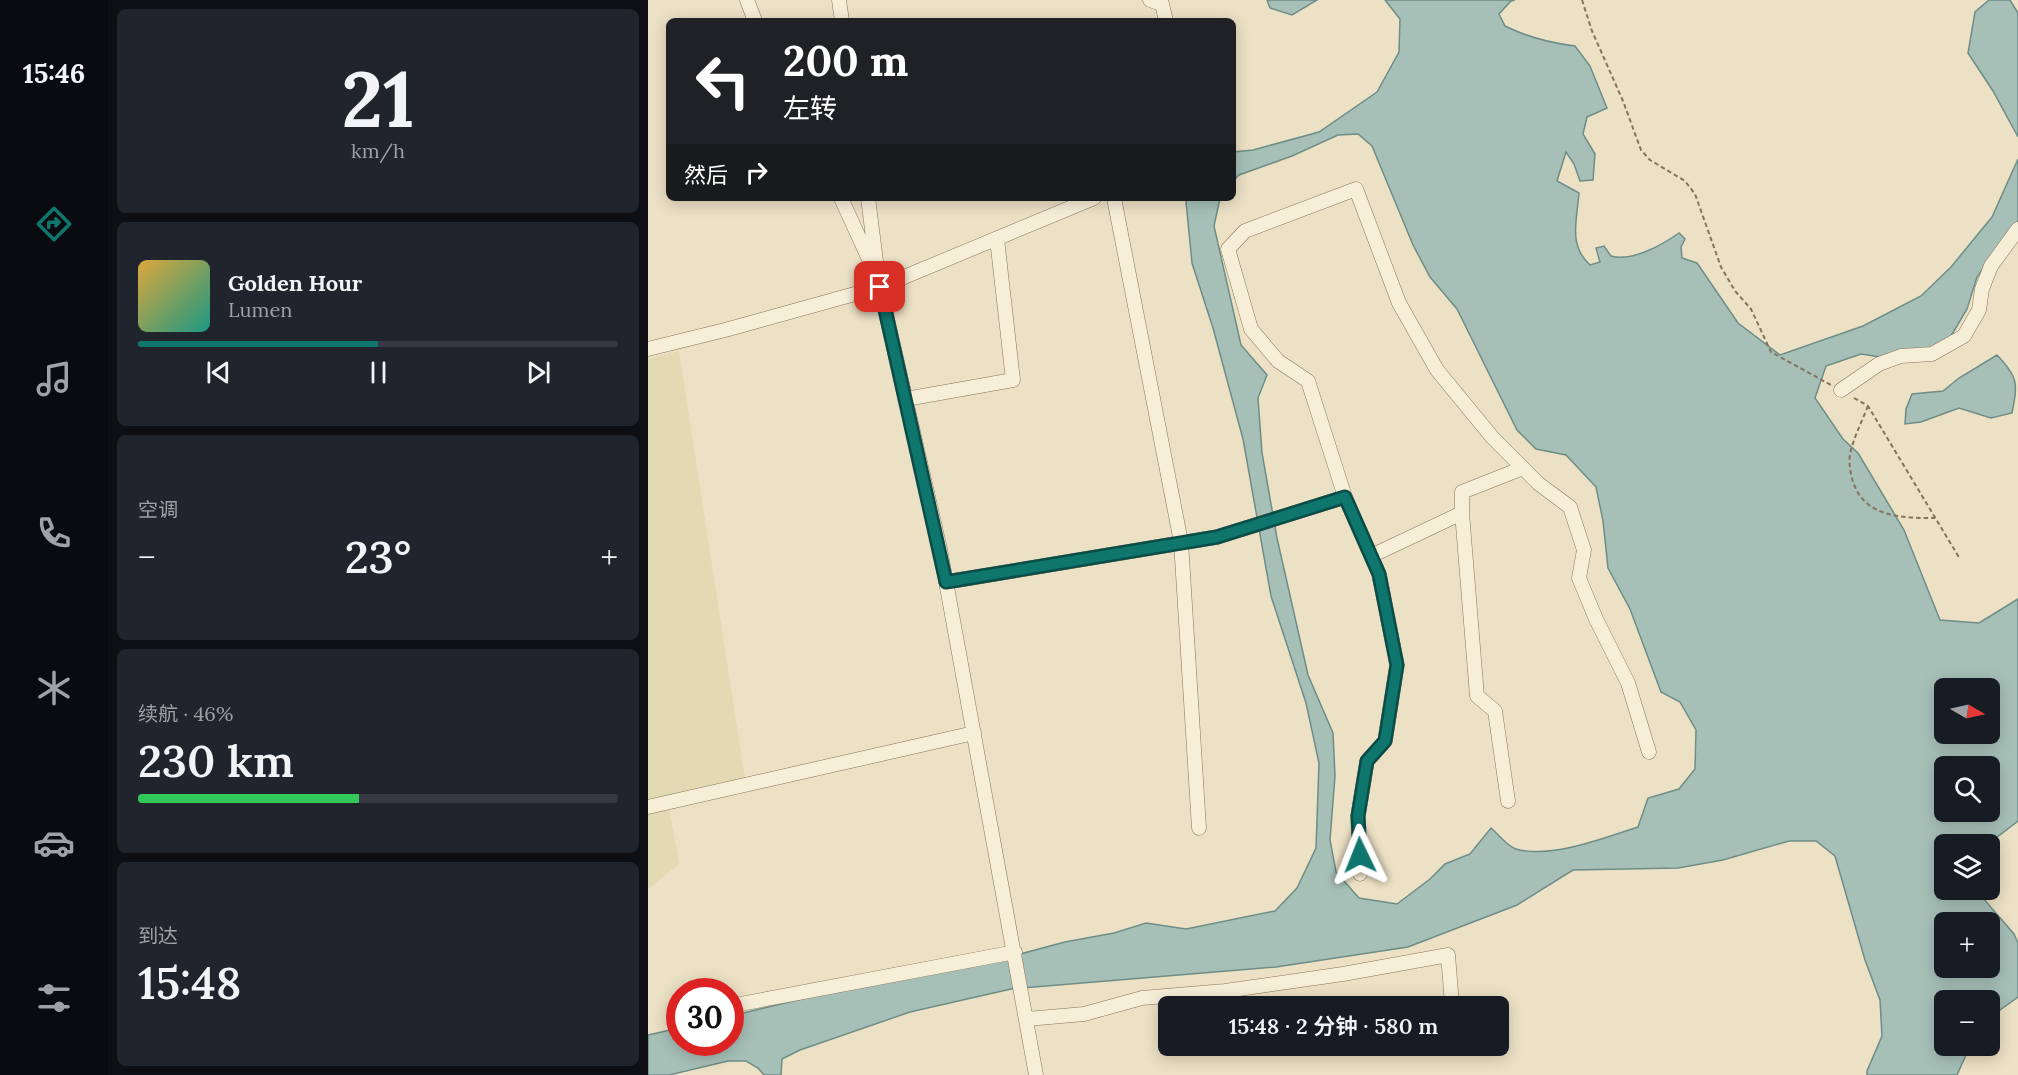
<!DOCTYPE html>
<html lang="zh">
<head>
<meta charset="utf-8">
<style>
	:root { --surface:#171b24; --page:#20242c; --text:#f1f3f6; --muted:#9ea1a6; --line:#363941; --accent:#0f766e }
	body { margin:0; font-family:Lora,"Noto Sans SC",serif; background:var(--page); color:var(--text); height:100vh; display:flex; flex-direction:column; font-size:22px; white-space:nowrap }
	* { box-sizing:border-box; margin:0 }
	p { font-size:20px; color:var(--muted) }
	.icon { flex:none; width:33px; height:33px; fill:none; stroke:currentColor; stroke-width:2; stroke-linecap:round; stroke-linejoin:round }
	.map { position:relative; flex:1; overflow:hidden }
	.details { display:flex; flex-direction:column; gap:9px; padding:9px; background:#0d0f14; width:540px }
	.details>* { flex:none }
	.guide { position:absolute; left:18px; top:18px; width:570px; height:183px; border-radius:9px; box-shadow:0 3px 15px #0003; background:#202124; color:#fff; overflow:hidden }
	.needle { width:39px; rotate:99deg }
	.buttons { position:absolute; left:1286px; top:678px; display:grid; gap:12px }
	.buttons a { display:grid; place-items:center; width:66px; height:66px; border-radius:9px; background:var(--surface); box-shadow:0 3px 15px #0003; font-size:30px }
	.speed { position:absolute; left:18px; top:978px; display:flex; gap:12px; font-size:30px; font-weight:700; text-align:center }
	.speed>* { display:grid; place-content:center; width:78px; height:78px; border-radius:50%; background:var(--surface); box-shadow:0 3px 15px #0003; line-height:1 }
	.speed .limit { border:9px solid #d22; background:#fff; color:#111 }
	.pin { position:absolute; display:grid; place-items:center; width:51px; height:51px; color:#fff; margin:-26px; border-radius:12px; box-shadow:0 3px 9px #0006 }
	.me { position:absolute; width:66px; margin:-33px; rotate:358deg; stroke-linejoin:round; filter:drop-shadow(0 0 4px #0008) }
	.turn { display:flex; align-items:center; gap:21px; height:126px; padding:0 18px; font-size:27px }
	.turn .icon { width:78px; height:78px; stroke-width:2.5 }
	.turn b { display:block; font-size:42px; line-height:51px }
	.then { display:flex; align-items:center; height:57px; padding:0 18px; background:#0003; gap:12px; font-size:22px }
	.big { font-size:45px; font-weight:600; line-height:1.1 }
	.details .card { flex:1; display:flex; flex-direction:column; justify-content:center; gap:9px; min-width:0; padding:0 21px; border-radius:9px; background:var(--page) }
	.details .dial { align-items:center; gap:0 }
	.dial b { font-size:78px; line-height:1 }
	.song { display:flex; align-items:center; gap:18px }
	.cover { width:72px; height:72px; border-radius:9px; background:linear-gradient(135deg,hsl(40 70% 55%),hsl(170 70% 35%)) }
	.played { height:6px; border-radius:3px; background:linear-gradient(90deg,var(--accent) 50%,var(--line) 50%) }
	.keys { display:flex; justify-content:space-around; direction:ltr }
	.heat { display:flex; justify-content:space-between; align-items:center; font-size:33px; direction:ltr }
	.charge { height:9px; border-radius:4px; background:linear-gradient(90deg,#34c759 46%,var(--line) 0) }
	.trip { position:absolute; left:510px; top:996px; width:351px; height:60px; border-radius:9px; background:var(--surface); box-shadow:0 3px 15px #0003; font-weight:600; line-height:60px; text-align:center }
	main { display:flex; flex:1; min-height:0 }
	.dock { display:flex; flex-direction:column; width:108px; justify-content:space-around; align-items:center; background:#090b0e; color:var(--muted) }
	.dock .icon { width:42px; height:42px }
	.dock .on { color:var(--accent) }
	.dock b { font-size:27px; color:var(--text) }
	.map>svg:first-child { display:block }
	.farmland { fill:#e1dab3 }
	.water { fill:#a6c0b8; stroke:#6e8d86; stroke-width:1.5; fill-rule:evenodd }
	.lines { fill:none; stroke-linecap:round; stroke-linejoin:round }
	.minor-casing { stroke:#86735c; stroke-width:15 }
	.path { stroke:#86735c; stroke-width:2; stroke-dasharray:4.5 3; stroke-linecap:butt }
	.minor { stroke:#f7eed8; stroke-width:14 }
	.route-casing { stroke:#0a4d48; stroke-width:15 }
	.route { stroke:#0f766e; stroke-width:10 }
</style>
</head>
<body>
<main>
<nav class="dock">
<b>15:46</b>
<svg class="icon on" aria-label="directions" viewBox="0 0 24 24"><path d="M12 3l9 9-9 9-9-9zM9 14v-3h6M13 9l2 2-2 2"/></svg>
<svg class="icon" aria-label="music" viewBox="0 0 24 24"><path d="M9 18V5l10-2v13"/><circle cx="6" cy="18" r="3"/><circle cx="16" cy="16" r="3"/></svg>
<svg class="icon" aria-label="phone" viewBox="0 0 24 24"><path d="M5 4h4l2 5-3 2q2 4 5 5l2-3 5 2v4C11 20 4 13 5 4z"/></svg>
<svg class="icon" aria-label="climate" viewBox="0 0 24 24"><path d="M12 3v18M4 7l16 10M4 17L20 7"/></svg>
<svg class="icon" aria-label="car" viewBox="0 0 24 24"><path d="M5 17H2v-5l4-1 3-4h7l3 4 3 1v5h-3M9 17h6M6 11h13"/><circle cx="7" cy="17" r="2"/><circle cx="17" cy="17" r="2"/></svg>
<svg class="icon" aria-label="filters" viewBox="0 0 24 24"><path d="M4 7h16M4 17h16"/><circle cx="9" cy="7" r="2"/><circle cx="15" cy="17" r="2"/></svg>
</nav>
<section class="details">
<div class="card dial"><b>21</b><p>km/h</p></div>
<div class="card">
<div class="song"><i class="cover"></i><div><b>Golden Hour</b><p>Lumen</p></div></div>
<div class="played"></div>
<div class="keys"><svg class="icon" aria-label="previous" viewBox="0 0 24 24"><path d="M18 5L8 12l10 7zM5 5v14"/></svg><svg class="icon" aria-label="pause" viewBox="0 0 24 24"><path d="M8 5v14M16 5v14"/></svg><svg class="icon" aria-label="next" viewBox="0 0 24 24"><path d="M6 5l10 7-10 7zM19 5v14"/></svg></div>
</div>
<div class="card"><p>空调</p>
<div class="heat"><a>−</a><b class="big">23°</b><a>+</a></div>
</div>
<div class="card"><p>续航 · 46%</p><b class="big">230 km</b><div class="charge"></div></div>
<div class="card"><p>到达</p><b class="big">15:48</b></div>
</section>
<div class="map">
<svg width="1370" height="1075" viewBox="0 0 1370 1075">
	<rect width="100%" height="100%" fill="#ece1c5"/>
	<path class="farmland" d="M 31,351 L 97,779 L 19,796 L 31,864 L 0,889 L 0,359 Z"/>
	<path class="water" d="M 619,0 L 669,0 L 644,15 L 622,8 Z
		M 737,0 L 867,0 L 863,1 L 851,14 L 857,26 C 879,37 902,43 927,46 L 942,66 L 959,108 L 939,117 L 935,134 L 947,154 L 945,180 L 932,181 L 926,164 L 918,152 L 909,181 L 931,193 C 929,220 920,245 942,265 L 952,262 L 948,248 L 956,246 L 963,256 C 984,262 1014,245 1031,233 L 1037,239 L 1033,247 L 1034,258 L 1049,263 L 1090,323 L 1132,355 L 1215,326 L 1273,296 L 1303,267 L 1344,217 L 1370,159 L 1370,222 L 1352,244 L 1329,277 L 1319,309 L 1296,348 L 1252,360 L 1213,354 L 1178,366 L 1167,398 L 1195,439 L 1210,453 L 1256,530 L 1292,620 L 1331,623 L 1370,599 L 1370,821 L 1340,844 L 1296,844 L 1296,890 L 1332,890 L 1334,897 L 1366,934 L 1370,943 L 1370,997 L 1352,1010 L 1341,1022 L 1341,1000 L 1296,1000 L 1296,1046 L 1322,1046 L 1309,1075 L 1219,1075 L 1219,1071 L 1234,1036 L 1232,1000 L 1217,960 L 1187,856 L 1168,841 L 1141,841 L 1075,860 L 1030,868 L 925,870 L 869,905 L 760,947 L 628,967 L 363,989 L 262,1012 L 152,1050 L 134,1059 L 133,1075 L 116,1075 L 110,1068 L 98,1061 L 80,1061 L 21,1075 L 0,1075 L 0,1035 L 31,1028 L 32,1042 L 82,1042 L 83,1016 L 195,989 L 346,961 L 417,942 L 466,933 L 498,923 L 538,929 L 627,911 L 649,888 L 668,848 L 671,763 L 658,703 L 623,596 L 595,439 L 565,328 L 544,263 L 538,202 L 540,198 L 572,198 L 566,226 L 593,345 L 619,375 L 610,398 L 614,453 L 629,538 L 660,675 L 685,733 L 687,776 L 682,840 L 688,872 L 711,898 L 749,904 L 782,879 L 797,864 L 822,854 L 843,828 C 850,834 859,846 868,849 C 901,859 957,838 990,827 L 1000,798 L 1031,789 L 1047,769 L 1048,730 L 1032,702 L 1013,692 L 982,609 L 960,568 L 955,521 L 948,487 L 918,455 L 888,449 L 869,430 L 809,309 L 782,277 L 765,245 L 724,146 L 710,134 L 690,135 L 644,156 L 591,175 L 585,181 L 585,152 L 605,150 L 671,132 L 729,92 L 751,52 L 752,19 ZM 1296,688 L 1341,688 L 1341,734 L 1296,734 ZM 1296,766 L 1341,766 L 1341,812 L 1296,812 ZM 1296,922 L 1341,922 L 1341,968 L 1296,968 Z
		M 1341,0 L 1362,0 L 1370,13 L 1370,137 L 1345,91 L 1320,53 L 1327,12 Z
		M 1349,355 C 1370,377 1370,383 1364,413 L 1343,418 L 1311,408 L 1273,422 L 1257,424 L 1258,409 L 1264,394 L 1295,391 L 1311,378 Z"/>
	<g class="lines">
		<g class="minor-casing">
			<path id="minor" d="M 99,0 L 107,21
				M 191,0 L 194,21
				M 502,0 L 514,4 L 518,21
				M 193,198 L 230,279 L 292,549 L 388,1075
				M 220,198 L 228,261
				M 466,198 L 533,542 L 551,828
				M 0,349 L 77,330 L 232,287 L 446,198
				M 1193,390 L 1231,364 L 1253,356 L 1284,354 L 1316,336 L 1331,310 L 1334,289 L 1343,266 L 1370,229
				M 258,399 L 365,380 L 349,239
				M 814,513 L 829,696 L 847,711 L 860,801
				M 723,556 L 814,513 L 814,492 L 875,468
				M 298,582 L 569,537 L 697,497
				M 0,807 L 326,733
				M 712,874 L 710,816 L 719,761 L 737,741 L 749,665 L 731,574 L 697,497 L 660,381 L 630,361 L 603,329 L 580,249 L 597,231 L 708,189 L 751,303 L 789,370 L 844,437 L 891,484 L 922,507 L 936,550 L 931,578 L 948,619 L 980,683 L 1001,752
				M 82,1006 L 367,952
				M 28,1017 L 32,1016
				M 379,1019 L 436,1014 L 494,998 L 577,991 L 695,974 L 800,955 L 804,1004"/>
		</g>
		<path class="path" d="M 934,0 L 944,31 L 975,101 L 993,150 L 1002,160 L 1037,181 L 1047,194 L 1073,267 L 1087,291 L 1103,309 L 1123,352 L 1183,385
			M 1206,398 L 1220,406 L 1312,559
			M 1220,406 C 1214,421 1207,435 1203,450 C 1200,461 1202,471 1205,482 C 1217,518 1255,518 1287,518"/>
		<use href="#minor" class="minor"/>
	</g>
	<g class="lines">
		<g class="route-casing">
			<path id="route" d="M 232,287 L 298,582 L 569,537 L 697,497 L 731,574 L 749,665 L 737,741 L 719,761 L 710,816 L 712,855"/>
		</g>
		<use href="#route" class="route"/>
	</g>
</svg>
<div class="buttons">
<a><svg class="needle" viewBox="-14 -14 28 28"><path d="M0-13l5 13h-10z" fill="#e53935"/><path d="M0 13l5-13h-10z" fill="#9ea1a6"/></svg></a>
<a><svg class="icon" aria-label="search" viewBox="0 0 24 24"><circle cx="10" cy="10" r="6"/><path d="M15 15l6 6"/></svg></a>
<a><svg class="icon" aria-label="layers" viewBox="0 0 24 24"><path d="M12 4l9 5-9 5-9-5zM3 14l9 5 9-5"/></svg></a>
<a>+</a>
<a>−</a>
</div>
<div class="speed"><div class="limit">30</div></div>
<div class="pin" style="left:232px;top:287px;background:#d93025"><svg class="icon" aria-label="arrive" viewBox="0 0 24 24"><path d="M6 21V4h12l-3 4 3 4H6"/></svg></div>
<svg class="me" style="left:712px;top:855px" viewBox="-20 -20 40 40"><path d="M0-17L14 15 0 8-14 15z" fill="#0f766e" stroke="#fff" stroke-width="4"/></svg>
<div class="trip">15:48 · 2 分钟 · 580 m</div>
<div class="guide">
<div class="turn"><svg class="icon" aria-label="left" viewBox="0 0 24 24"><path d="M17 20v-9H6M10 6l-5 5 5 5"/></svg><div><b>200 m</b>左转</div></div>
<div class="then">然后<svg class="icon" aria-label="right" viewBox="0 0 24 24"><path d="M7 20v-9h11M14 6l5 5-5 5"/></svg></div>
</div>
</div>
</main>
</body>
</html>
